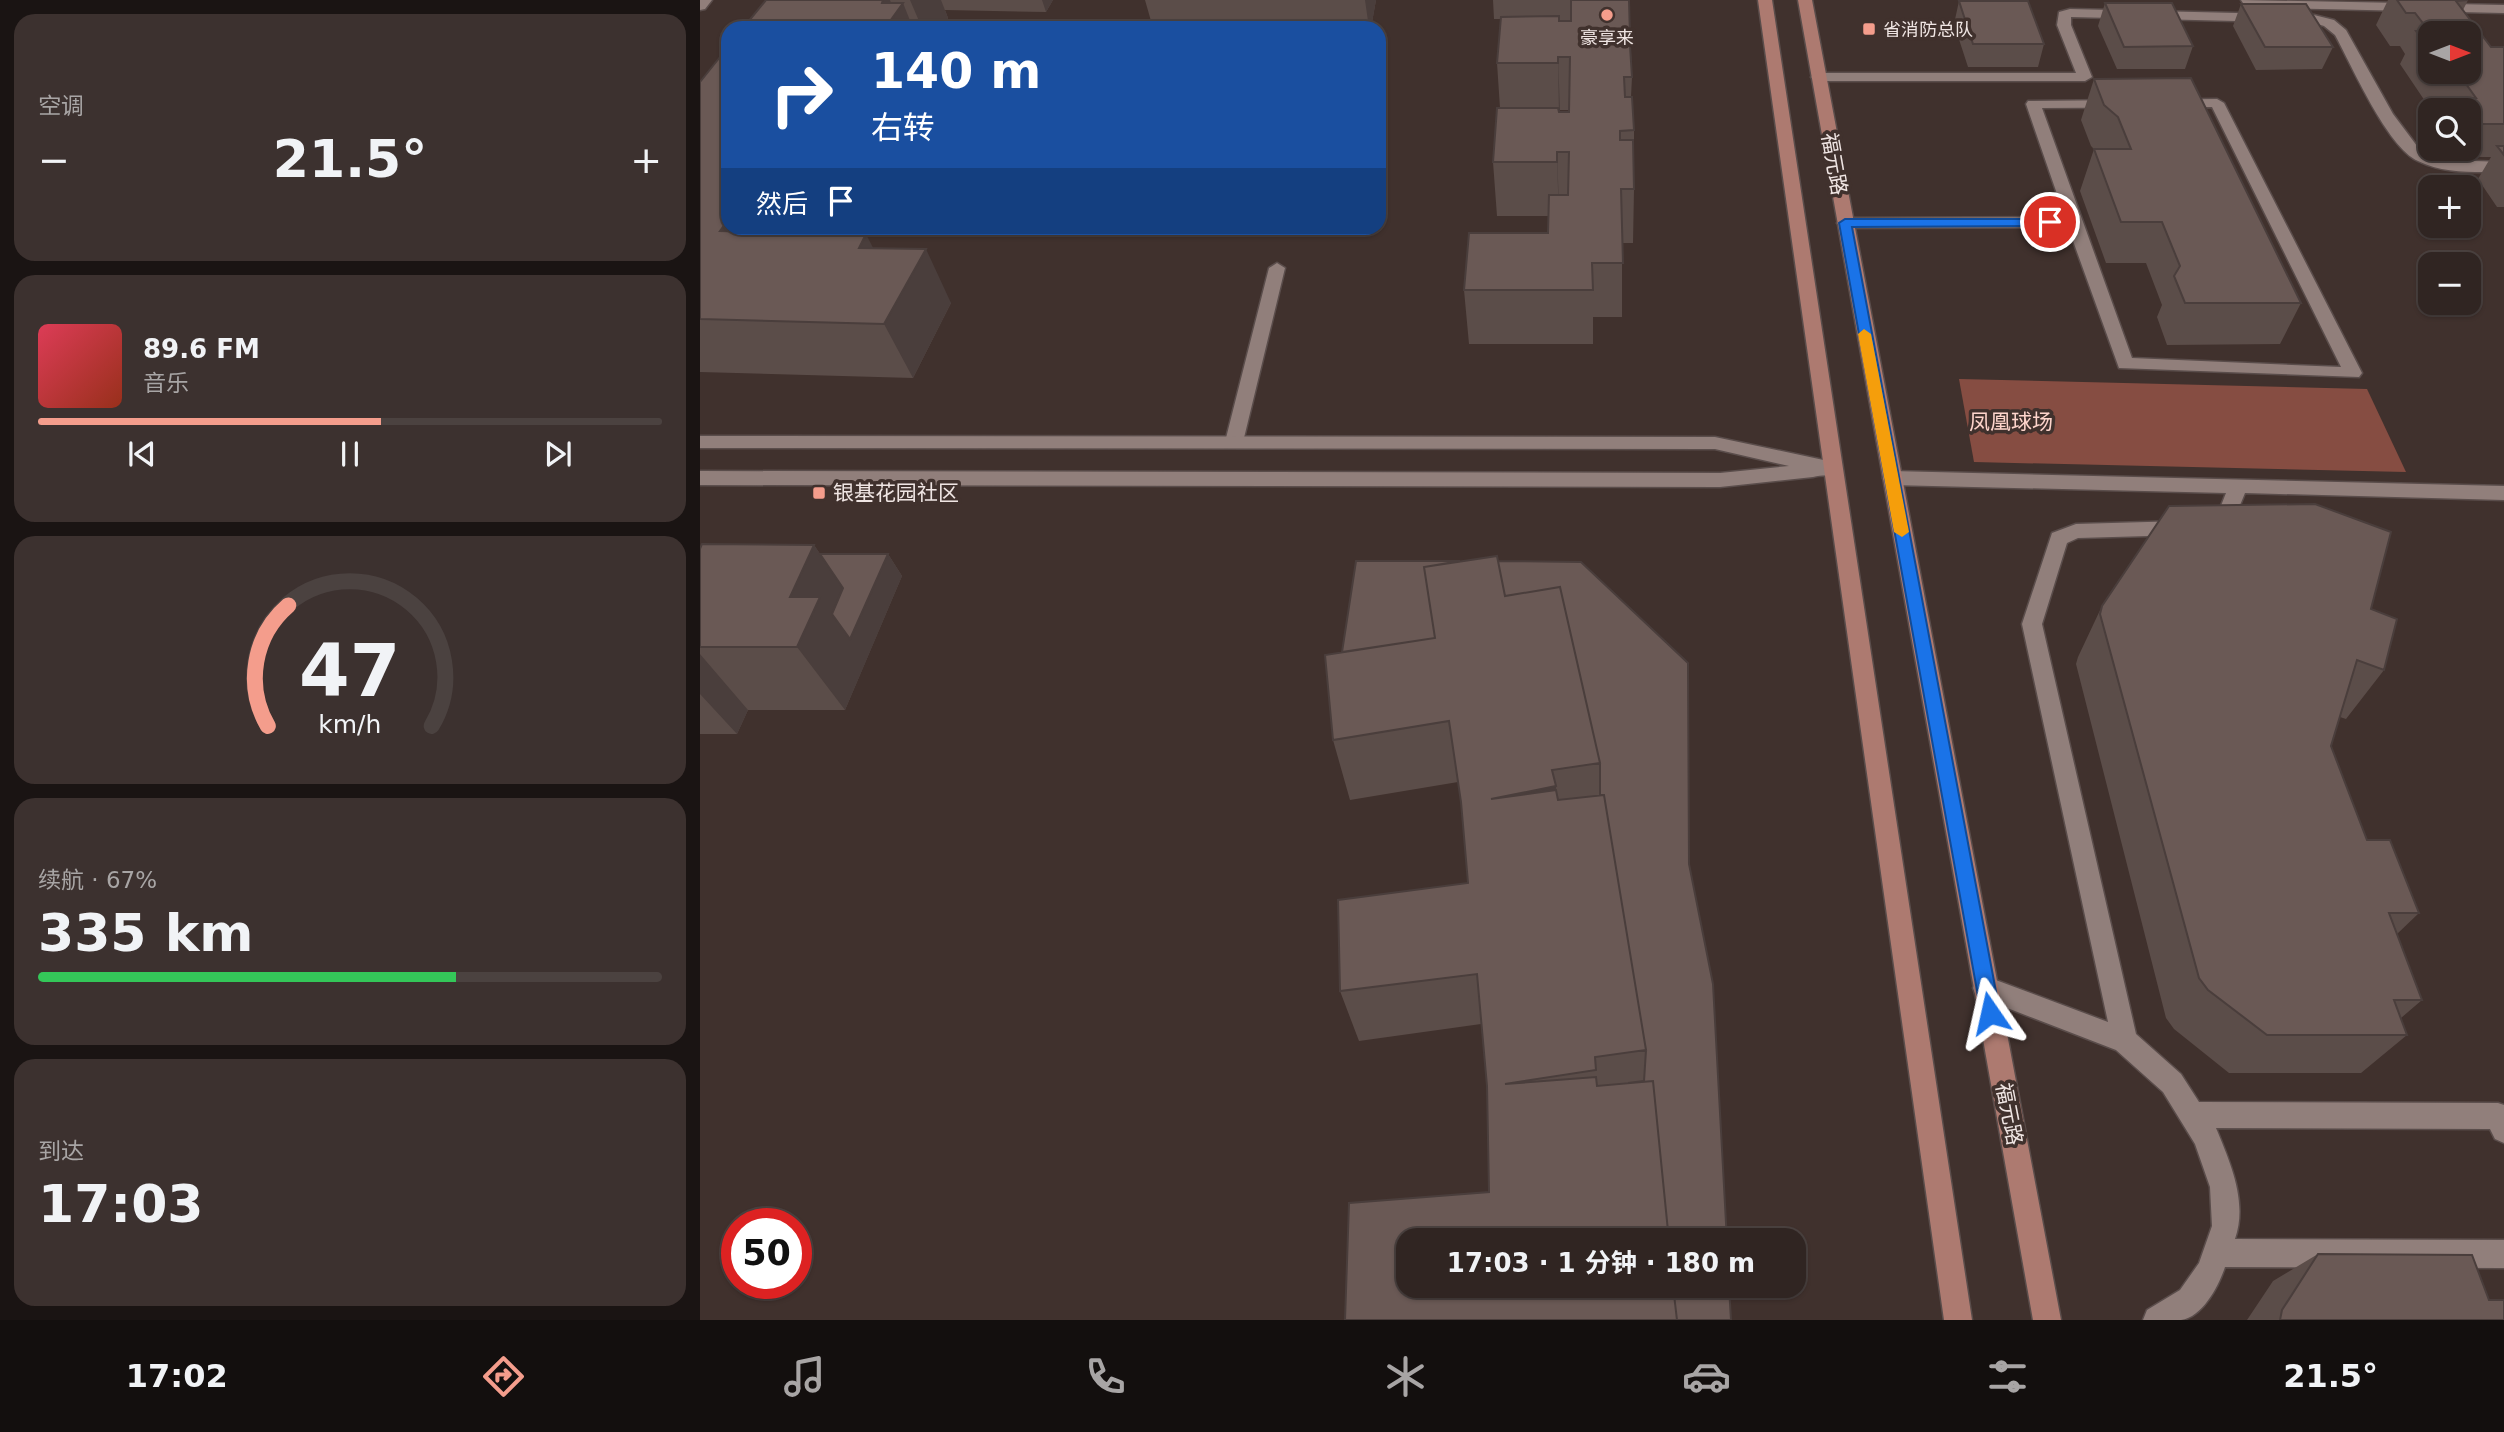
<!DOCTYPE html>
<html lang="zh">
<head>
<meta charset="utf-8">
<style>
	:root { --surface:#302522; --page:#3c312f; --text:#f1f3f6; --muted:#a8a5a5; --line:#4b4240; --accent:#f49d8c }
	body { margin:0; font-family:"DejaVu Sans","Noto Sans SC",sans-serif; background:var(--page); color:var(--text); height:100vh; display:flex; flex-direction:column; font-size:26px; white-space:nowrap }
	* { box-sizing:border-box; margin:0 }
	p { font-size:23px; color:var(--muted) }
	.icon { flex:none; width:38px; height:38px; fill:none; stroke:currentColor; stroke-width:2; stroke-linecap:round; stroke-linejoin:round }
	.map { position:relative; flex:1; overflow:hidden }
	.details { display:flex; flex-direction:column; gap:14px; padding:14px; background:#1a1413; width:700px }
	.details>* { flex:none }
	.banner { position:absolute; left:21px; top:21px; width:665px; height:214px; border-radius:21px; box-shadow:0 2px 5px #0004,0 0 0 2px var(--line); background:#1a4fa0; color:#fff; overflow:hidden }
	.needle { width:46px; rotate:90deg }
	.controls { position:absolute; left:1718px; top:21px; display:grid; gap:14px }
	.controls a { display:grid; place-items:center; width:63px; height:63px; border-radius:14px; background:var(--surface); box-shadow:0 2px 5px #0004,0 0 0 2px var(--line); font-size:35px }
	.speed { position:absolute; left:21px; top:1208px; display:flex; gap:14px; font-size:35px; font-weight:700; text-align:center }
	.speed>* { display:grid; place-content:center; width:91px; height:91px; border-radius:50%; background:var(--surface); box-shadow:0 2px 5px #0004,0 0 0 2px var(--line); line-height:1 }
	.speed .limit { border:10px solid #d22; background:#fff; color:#111 }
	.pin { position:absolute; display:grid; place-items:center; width:60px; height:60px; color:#fff; margin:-30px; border:4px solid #fff; border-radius:50%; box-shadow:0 2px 7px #0007 }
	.me { position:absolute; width:77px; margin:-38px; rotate:349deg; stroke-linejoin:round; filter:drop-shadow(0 0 5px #0008) }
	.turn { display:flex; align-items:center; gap:24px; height:147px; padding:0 35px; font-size:32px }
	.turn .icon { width:91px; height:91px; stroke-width:2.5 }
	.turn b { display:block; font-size:49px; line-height:60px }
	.then { display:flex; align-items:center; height:66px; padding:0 35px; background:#0003; gap:14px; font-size:26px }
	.big { font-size:52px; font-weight:700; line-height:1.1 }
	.details .card { flex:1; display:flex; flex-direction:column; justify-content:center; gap:10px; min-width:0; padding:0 24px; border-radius:21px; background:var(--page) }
	.details .dial { align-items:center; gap:0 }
	.dial svg { height:182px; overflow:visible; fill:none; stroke:var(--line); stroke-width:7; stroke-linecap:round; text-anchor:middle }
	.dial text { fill:var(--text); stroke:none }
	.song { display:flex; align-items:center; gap:21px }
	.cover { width:84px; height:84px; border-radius:10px; background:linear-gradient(135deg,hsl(350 70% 55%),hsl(10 70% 35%)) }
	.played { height:7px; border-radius:4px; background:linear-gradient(90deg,var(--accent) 55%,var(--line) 55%) }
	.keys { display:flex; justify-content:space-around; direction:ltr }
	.heat { display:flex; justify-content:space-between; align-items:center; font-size:38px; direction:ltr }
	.charge { height:10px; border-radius:5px; background:linear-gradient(90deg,#34c759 67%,var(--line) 0) }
	.trip { position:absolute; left:696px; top:1228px; width:410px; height:70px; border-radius:21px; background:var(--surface); box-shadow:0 2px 5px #0004,0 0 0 2px var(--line); font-weight:700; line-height:70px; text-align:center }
	.menu { display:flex; height:112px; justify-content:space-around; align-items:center; background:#130f0e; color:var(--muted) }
	.menu .icon { width:49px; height:49px }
	.menu .selected { color:var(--accent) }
	.menu b { font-size:32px; color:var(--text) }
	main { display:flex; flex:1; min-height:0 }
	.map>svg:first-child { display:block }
	.green { fill:#864d42 }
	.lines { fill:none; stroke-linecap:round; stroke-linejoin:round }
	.lane-casing { stroke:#5a4d4b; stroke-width:3 }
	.street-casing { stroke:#5a4d4b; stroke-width:3 }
	.secondary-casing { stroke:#5a4d4b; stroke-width:3 }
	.lane { fill:#917f7b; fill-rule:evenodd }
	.street { fill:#917f7b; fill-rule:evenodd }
	.secondary { fill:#ad7a70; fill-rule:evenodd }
	.wall { fill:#5b4d49; fill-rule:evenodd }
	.shaded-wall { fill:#4a3e3c }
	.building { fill:#6a5955; stroke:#4a3e3c; stroke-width:2 }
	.route { fill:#1a73e8; stroke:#114b97; stroke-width:2 }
	.slow { fill:#f59e0b }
	.poi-dot { fill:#f49d8c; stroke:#40312d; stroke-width:2.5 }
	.labels { text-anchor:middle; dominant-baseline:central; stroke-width:7; stroke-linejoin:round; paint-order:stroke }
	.far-poi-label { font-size:18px; fill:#efe5e3; stroke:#40312d; text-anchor:start }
	.street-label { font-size:21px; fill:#efe5e3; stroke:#40312d }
	.park-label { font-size:21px; fill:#fed5cc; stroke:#40312d }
	.poi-label { font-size:21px; fill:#efe5e3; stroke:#40312d; text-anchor:start }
</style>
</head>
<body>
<main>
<section class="details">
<div class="card"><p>空调</p>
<div class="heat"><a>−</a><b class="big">21.5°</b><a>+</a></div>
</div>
<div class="card">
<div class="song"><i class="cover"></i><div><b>89.6 FM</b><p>音乐</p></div></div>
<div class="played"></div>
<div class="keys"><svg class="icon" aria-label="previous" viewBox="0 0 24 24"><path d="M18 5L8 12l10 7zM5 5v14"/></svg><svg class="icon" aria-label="pause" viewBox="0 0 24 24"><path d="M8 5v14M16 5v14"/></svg><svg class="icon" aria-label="next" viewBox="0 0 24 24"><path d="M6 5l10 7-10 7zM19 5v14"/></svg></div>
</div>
<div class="card dial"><svg viewBox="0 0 100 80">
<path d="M14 69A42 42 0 1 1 86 69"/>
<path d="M14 69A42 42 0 0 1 23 16" stroke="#f49d8c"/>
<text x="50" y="56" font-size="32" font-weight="700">47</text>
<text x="50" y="72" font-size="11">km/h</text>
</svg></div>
<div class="card"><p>续航 · 67%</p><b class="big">335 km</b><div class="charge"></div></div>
<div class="card"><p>到达</p><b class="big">17:03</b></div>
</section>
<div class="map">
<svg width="1804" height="1320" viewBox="0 0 1804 1320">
	<rect width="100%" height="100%" fill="#40312d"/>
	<path class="green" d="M 1259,379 L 1667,389 L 1706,472 L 1274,462 Z"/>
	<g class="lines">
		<g class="lane-casing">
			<path id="lane" d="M 1541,0 L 1804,5 L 1804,13 L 1572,8 L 1543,3 Z
				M 1370,9 L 1614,15 L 1634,20 L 1646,30 L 1693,114 L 1720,150 L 1745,160 L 1804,162 L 1804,172 C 1776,172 1744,174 1718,161 C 1687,147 1652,66 1635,35 L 1624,26 L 1614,23 L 1371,17 L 1371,25 L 1392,77 L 1385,81 L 1118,81 L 1111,77 L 1118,73 L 1376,73 L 1357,25 L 1359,12 Z
				M 1517,99 L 1524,103 L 1662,373 L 1659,377 L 1419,368 L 1368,227 L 1145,228 L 1137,223 L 1145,218 L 1365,217 L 1326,104 L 1328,101 ZM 1512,107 L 1641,367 L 1432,358 L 1342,108 Z
				M 577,263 L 585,268 L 543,442 L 541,447 L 527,447 L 525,442 L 569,268 Z
				M 1192,471 L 1804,486 L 1804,500 L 1545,493 L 1529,532 L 1522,534 L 1512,532 L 1509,527 L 1515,521 L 1526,493 L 1192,485 L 1185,483 L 1183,478 L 1185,473 Z
				M 1483,521 L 1490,523 L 1493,528 L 1490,533 L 1483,535 L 1378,538 L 1367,543 L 1342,624 L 1436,1034 L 1481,1074 L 1499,1102 L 1798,1103 L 1804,1105 L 1804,1143 L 1795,1139 L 1790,1129 L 1516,1128 C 1530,1162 1548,1202 1535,1239 L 1804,1240 L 1804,1268 L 1525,1267 C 1519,1285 1503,1317 1481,1320 C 1469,1320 1455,1320 1443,1320 L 1447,1310 L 1480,1290 L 1499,1263 L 1512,1226 L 1510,1187 L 1495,1144 L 1463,1092 L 1416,1050 L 1276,996 L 1273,988 L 1276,980 L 1285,976 L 1408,1022 L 1322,624 L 1352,533 L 1376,524 Z"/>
		</g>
		<g class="street-casing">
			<path id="street" d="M 0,0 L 12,0 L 5,9 L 0,10 Z
				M 0,436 L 1015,437 L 1133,462 L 1140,464 L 1142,469 L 1140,474 C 1130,477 1122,474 1113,477 L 1020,487 L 0,485 L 0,471 L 1020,473 L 1089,466 L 1015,449 L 0,448 Z"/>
		</g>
		<g class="secondary-casing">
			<path id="secondary" d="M 1058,0 L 1072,0 L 1272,1320 L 1244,1320 Z
				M 1098,0 L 1112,0 L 1361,1320 L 1333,1320 Z"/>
		</g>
		<use href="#lane" class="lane"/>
		<use href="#street" class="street"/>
		<use href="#secondary" class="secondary"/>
	</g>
	<path class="wall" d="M 66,0 L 353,0 L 346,12 L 245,10 L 248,18 L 242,28 L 43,28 Z
		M 445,0 L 676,0 L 671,28 L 453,28 Z
		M 793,0 L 929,0 L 932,77 L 931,97 L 934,130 L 934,189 L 933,243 L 922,243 L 922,317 L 893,317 L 893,344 L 769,344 L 764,290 L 848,233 L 849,216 L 797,216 L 793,162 L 800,108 L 797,63 L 801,19 L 794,19 ZM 860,110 L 869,110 L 869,112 L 860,112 Z
		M 1688,0 L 1768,0 L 1763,10 L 1791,47 L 1804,47 L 1804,207 L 1797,207 L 1778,179 L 1791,157 L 1762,157 L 1756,149 L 1769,149 L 1769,110 L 1731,110 L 1700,64 L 1705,54 L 1700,46 L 1690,46 L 1676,25 ZM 1731,33 L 1769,72 L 1731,72 Z
		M 1259,1 L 1344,44 L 1338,67 L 1268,67 L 1254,24 Z
		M 1405,3 L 1493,46 L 1485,69 L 1417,69 L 1398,26 Z
		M 1541,4 L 1633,47 L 1622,69 L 1556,70 L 1533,26 Z
		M 1394,79 L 1601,303 L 1580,344 L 1467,345 L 1457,317 L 1462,305 L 1446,263 L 1406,263 L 1380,191 L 1394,149 L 1391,146 L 1381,120 Z
		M 0,82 L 28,228 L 106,228 L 109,233 L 173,248 L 251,303 L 213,378 L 0,372 Z
		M 114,545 L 120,554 L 188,554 L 202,576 L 145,710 L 48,710 L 37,734 L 0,734 L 0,549 Z
		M 798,561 L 989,864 L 1027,1241 L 789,1192 L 787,1086 L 781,1024 L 659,1041 L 640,991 L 768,883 L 761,802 L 758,782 L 650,800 L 633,740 L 642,652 Z
		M 1402,606 L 1671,609 L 1684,670 L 1646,719 L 1640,717 L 1631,746 L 1667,840 L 1719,913 L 1697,934 L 1722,1000 L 1701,1018 L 1707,1035 L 1661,1073 L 1529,1073 L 1474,1029 L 1466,1018 L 1376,664 L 1378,657 Z
		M 1618,1254 L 1789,1300 L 1804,1320 L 1547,1320 L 1573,1281 Z"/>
	<path class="shaded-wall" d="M 183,0 L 190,0 L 195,14 L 203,3 L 213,28 L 185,28 L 182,3 Z
		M 210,0 L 241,0 L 248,18 L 242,28 L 222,28 Z
		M 342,0 L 353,0 L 346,12 Z
		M 665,0 L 676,0 L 671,28 L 669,28 Z
		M 858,57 L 860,110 L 859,116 L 858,63 Z
		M 857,152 L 859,206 L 859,216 L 857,162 Z
		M 28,220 L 28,228 L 34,228 L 61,273 L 20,231 Z
		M 59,228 L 106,228 L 110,234 L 85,273 Z
		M 166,234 L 194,289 L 159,248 Z
		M 226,249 L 251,303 L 213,378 L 184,324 Z
		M 114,545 L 159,610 L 148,636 L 166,661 L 145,710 L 97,647 L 90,597 Z
		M 188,554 L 202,576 L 166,661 L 150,639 Z
		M 0,654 L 48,710 L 37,734 L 0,694 Z
		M 856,786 L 858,831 L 791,799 Z"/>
	<path class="building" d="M 66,0 L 183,0 L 182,3 L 203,3 L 185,28 L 43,28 Z
		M 871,0 L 929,0 L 930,37 L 917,37 L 917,46 L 930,46 L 932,77 L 924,77 L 925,97 L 932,97 L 934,130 L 920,131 L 920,140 L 933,140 L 934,189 L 921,189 L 923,263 L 892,263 L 893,290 L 764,290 L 769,233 L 848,233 L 849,195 L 868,195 L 869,152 L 857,152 L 857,162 L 793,162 L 797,108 L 858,108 L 859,112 L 869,112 L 870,57 L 858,57 L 858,63 L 797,63 L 801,17 L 859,16 L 859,21 L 871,21 Z
		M 1697,0 L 1768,0 L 1756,1 L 1791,47 L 1804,47 L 1804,124 L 1781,124 L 1763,98 L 1776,98 L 1761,77 L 1748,77 L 1745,72 L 1769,72 L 1769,33 L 1731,33 L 1731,52 L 1716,31 L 1729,31 L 1715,13 L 1706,13 Z
		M 1259,1 L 1328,1 L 1344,44 L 1273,44 Z
		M 1405,3 L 1472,3 L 1493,46 L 1424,47 Z
		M 1541,4 L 1606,4 L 1633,47 L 1565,47 Z
		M 28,47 L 28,220 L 20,231 L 166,234 L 159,248 L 226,249 L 184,324 L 0,319 L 0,82 Z
		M 1491,78 L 1601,303 L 1485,303 L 1474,276 L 1480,266 L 1462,222 L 1421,222 L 1394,149 L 1431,149 L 1418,117 L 1404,105 L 1394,79 Z
		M 1797,146 L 1804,146 L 1804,155 Z
		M 1615,504 L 1691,532 L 1671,609 L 1697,619 L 1684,670 L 1657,660 L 1631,746 L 1667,840 L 1690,840 L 1719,913 L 1689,913 L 1722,1000 L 1694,1000 L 1707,1035 L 1567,1035 L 1508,990 L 1499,978 L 1400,614 L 1402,606 L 1469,506 Z
		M 2,544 L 114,545 L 90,597 L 120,597 L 97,647 L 0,647 L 0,549 Z
		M 120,554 L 188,554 L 150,639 L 132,614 L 143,588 Z
		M 797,556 L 805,596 L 860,587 L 900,763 L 852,770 L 856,786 L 791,799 L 856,790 L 858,800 L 904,795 L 946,1050 L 895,1057 L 896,1070 L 805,1084 L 896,1077 L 897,1086 L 953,1081 L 969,1241 L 709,1241 L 709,1286 L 973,1286 L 977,1320 L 645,1320 L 649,1203 L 789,1192 L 787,1086 L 777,974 L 640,991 L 638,900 L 768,883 L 761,802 L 749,721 L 633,740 L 625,655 L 735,638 L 724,567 Z
		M 656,561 L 760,561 L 724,567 L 735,638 L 642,652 Z
		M 798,561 L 881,562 L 988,663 L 989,864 L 1013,984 L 1027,1241 L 969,1241 L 953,1081 L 928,1083 L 944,1081 L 946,1050 L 904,795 L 900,795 L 900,763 L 860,587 L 805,596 Z
		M 1618,1254 L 1772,1255 L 1789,1300 L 1804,1300 L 1804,1320 L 1580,1320 L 1582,1310 Z
		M 973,1286 L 1029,1286 L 1031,1320 L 977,1320 Z"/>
	<path class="route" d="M 1145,219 L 1350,219 L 1356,222 L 1350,226 L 1152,227 L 1300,1013 L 1297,1020 L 1290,1022 L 1283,1020 L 1281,1013 L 1139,223 Z"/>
	<path class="slow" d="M 1164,329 L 1171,334 L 1209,532 L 1202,537 L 1194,532 L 1158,334 Z"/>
	<g class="poi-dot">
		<circle cx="907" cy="15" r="7"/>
		<rect x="1162" y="22" width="14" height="14" rx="3.5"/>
		<rect x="112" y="486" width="14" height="14" rx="3.5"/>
	</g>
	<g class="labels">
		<g class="far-poi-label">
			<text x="1183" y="29">省消防总队</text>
			<text x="907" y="37" text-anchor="middle">豪享来</text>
		</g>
		<g class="street-label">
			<text transform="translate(1134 164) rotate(80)">福元路</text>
			<text transform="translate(1309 1114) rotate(79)">福元路</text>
		</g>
		<g class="park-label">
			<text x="1311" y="422">凤凰球场</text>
		</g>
		<g class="poi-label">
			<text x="133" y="493">银基花园社区</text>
		</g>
	</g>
</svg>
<div class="controls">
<a><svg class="needle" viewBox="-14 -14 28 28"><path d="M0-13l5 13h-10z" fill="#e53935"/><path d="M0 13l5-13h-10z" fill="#a8a5a5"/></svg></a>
<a><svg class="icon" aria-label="search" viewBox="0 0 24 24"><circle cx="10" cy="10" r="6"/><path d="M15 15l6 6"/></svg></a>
<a>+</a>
<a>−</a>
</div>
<div class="speed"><div class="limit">50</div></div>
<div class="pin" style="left:1350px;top:222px;background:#d93025"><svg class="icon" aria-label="arrive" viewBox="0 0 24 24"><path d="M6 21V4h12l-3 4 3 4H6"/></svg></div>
<svg class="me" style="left:1290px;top:1013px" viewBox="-20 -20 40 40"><path d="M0-17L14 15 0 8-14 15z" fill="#1a73e8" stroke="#fff" stroke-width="4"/></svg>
<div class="trip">17:03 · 1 分钟 · 180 m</div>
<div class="banner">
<div class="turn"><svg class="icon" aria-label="right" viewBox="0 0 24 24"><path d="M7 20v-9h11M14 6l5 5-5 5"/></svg><div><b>140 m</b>右转</div></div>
<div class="then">然后<svg class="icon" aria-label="arrive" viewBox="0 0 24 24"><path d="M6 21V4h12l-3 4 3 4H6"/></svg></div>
</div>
</div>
</main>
<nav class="menu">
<b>17:02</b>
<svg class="icon selected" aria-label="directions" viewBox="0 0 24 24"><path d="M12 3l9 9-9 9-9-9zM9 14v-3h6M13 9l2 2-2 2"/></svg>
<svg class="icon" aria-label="music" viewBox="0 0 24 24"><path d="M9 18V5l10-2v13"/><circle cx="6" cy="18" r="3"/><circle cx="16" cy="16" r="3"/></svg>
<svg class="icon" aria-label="phone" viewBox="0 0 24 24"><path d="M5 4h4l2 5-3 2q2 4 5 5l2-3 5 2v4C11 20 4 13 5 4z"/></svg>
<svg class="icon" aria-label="climate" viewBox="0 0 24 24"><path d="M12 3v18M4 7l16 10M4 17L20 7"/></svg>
<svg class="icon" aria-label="car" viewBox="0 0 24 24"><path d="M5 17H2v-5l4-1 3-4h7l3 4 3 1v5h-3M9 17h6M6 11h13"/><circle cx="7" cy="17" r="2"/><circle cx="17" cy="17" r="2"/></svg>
<svg class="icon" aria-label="filters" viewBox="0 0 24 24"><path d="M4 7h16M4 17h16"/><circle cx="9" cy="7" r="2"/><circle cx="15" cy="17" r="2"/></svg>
<b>21.5°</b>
</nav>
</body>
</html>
